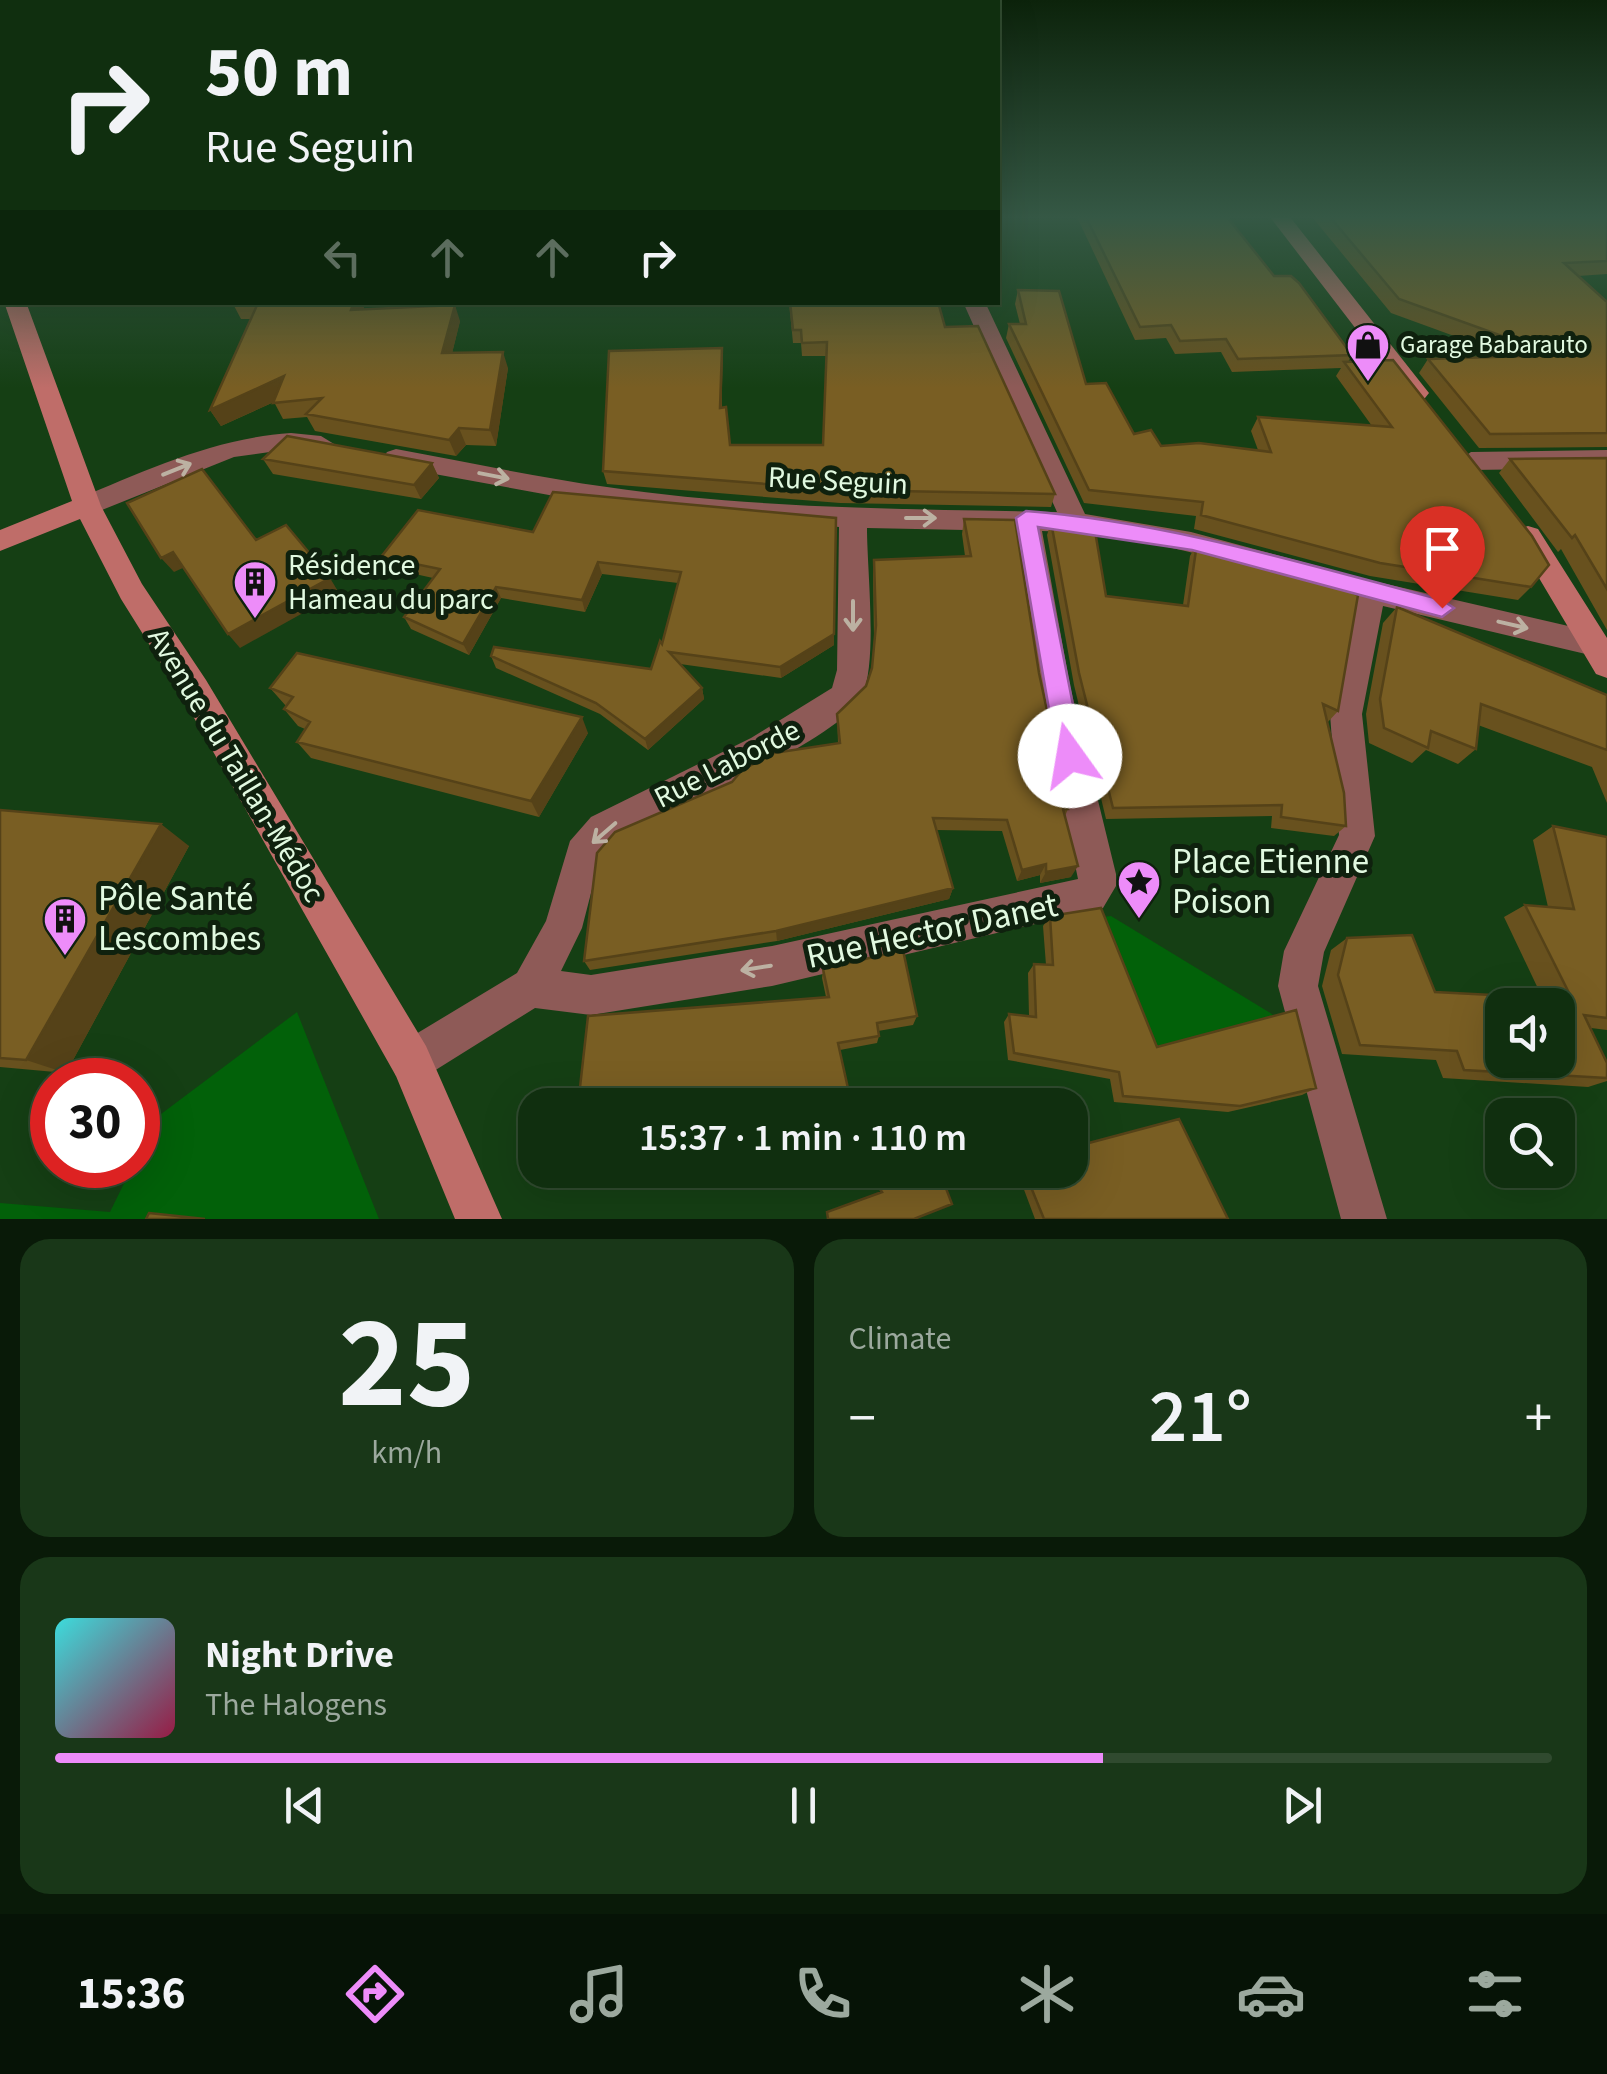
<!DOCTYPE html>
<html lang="en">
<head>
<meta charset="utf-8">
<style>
	:root { --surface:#102f0f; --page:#193718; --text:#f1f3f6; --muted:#9ca99e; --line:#304a2f; --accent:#ed8cf9 }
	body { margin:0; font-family:"Source Sans 3",sans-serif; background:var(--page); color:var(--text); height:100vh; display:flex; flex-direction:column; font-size:38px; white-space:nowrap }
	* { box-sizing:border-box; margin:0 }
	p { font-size:32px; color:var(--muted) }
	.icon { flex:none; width:55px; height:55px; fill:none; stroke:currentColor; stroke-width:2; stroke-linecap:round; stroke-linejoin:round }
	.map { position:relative; height:1219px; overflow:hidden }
	.side { display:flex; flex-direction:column; gap:20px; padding:20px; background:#091a08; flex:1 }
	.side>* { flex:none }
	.banner { position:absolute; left:0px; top:0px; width:1000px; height:305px; box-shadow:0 10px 40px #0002,0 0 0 2px var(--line); background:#102f0f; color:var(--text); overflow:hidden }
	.buttons { position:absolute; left:1485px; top:988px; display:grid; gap:20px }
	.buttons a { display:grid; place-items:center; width:90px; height:90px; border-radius:20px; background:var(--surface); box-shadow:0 10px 40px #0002,0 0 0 2px var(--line); font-size:50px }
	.speed { position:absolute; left:30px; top:1058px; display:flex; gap:20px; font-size:50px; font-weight:700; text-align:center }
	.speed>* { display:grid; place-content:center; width:130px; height:130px; border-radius:50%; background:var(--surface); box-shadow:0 10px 40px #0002,0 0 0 2px var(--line); line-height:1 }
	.speed .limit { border:15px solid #d22; background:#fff; color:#111 }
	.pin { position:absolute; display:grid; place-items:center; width:85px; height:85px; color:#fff; margin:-102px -42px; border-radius:50% 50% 50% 0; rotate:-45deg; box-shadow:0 0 10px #0007 }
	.pin .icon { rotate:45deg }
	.me { position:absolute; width:110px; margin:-55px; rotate:347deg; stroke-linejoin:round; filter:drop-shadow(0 0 8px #0008) }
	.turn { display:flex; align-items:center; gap:35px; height:210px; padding:0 40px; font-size:45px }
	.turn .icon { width:130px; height:130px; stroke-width:2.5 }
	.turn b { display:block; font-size:70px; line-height:85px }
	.lanes { display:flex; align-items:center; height:95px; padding:0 40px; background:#0003; justify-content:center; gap:50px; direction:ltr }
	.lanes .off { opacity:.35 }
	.big { font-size:75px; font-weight:600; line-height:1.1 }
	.side .widget { flex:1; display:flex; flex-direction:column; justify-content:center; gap:15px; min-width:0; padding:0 35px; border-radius:30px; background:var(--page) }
	.side .dial { align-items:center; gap:0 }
	.dial b { font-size:130px; line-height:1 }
	.song { display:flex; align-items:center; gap:30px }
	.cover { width:120px; height:120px; border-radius:15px; background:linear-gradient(135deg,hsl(180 70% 55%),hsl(340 70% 35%)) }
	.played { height:10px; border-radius:5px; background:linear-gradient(90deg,var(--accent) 70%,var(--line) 70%) }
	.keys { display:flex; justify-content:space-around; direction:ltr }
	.heat { display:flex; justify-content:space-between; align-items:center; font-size:55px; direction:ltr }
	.side .tiles { flex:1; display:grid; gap:20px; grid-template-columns:1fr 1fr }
	.widget:last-child { grid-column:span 2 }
	.trip { position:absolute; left:518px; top:1088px; width:570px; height:100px; border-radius:30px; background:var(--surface); box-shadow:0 10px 40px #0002,0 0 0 2px var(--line); font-weight:600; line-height:100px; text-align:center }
	.dock { display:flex; height:160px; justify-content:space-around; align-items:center; background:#061306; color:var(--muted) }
	.dock .icon { width:70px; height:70px }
	.dock .selected { color:var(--accent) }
	.dock b { font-size:45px; color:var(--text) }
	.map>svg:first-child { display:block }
	.green { fill:#026109 }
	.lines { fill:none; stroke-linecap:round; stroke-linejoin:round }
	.street { fill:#8e5a57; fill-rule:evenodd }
	.secondary { fill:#bf6d69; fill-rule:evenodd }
	.wall { fill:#68511e }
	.shaded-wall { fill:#554218 }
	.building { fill:#795e23; stroke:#554218; stroke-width:2.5; fill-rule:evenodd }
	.oneway { stroke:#bcb1a2 }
	.route { fill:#ed8cf9; stroke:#9a5ba2; stroke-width:2.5 }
	.labels { text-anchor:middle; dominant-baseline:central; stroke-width:10; stroke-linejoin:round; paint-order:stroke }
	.far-poi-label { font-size:25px; fill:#e1f9e0; stroke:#0f210e; text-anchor:start }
	.street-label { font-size:30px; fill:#e1f9e0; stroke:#0f210e }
	.poi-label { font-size:30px; fill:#e1f9e0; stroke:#0f210e; text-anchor:start }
	.near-poi-label { font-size:35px; fill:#e1f9e0; stroke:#0f210e; text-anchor:start }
	.near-street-label { font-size:35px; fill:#e1f9e0; stroke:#0f210e }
</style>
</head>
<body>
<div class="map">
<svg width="1607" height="1219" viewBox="0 0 1607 1219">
	<rect width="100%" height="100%" fill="#153f14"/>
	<path class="green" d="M 1111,916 L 1280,1019 L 1158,1052 L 1093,918 Z
		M 297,1012 L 379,1219 L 0,1219 L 0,1203 L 110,1212 L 133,1165 L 138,1165 L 138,1156 L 157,1117 Z"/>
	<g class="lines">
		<path class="street" d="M 963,302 L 985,302 L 1085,514 L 1191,532 L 1369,580 L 1590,631 L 1601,634 L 1605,643 L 1601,652 L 1590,655 L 1383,606 L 1362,714 L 1375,836 L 1324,952 L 1318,986 L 1387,1219 L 1341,1219 L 1278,986 L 1284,951 L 1339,835 L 1330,714 L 1354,598 C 1252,569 1148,533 1042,531 L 1070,686 L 1116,874 L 1116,886 L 1103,908 L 772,986 L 591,1015 L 535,1008 L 426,1076 L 411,1082 L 396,1076 L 390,1061 L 396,1046 L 517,973 L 546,921 L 570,841 L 591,817 L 751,738 L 832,688 L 837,670 L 839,527 L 609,506 L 396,467 L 383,458 L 387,452 L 396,449 C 466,462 536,477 607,487 C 755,509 909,509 1057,512 ZM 867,528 L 1014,531 L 1038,686 L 1078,879 L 772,946 L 591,975 L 561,971 L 582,928 L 599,862 L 617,841 C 662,818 845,735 862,697 C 878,660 867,571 867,528 Z
			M 291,433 L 321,436 L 334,444 L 321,452 L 291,449 L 234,457 L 87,516 L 77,513 L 73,506 L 77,499 C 147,470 214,438 291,433 Z
			M 1607,450 L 1607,468 L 1471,470 L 1458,461 L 1471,452 Z"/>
		<path class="secondary" d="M 1270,217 L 1290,217 L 1425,388 L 1429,393 L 1425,398 L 1409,398 Z
			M 0,263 L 2,263 L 2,280 L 0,280 Z
			M 4,302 L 26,302 L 101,506 L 142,584 L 206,680 L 426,1046 L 502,1219 L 455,1219 L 396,1076 L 184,700 L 121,599 L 80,519 L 0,551 L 0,530 L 72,501 Z
			M 1528,526 L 1538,529 L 1607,638 L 1607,678 L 1596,674 L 1514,536 L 1518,529 Z"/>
	</g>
	<path class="wall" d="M 1077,217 L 1227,217 L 1274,276 L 1352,355 L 1348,362 L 1531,587 L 1518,600 L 1370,576 L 1194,529 L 1196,516 L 1084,503 L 1006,338 L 1009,324 L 1020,324 L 1015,304 L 1018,290 L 1086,384 L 1134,434 L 1161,446 L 1258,450 L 1251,431 L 1258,417 L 1372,426 L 1336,376 L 1341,368 L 1232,372 L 1221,352 L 1175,354 L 1166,338 L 1135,340 Z
		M 1312,217 L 1607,217 L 1607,274 L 1578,276 L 1607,302 L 1607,447 L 1479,448 L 1419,373 L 1428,359 L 1509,356 L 1391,313 Z
		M 232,302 L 365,302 L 363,310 L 460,321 L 452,353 L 508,368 L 496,446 L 466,445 L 456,456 L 315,431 L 307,417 L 283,419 L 274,402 L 221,426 L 210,410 L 251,319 L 241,319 Z
		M 789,302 L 938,302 L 945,327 L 1055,494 L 1051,507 L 840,503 L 607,484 L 603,471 L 722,348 L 722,407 L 730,445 L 823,445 L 826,356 L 802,356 L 801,343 L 793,343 Z
		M 1607,458 L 1607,630 L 1561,549 L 1558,552 L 1499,473 L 1510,459 Z
		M 263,459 L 432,463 L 439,478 L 421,499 L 273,474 Z
		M 553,492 L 834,645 L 781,678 L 680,664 L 702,688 L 704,699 L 648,750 L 600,714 L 496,668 L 491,656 L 651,669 L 662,644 L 678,583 L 602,574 L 585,612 L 501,598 L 469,655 L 411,629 L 404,617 L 433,578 L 388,568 L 381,557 L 533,532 Z
		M 964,519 L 1039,673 L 1068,809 L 1065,816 L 1071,877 L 1040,883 L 1040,875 L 1017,881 L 1002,831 L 936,830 L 953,888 L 949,899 L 777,941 L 590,970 L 584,961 L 838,743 L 837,714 L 866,686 L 872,669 L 874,639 L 873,574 L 874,560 L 965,556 L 962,534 Z
		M 1051,522 L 1106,596 L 1183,605 L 1190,556 L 1197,543 L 1338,711 L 1327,723 L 1346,826 L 1334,836 L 1271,828 L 1272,816 L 1106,819 L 1074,685 L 1047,535 Z
		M 1397,607 L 1607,695 L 1607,803 L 1592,767 L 1478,725 L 1476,749 L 1458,764 L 1426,750 L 1412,763 L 1369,743 L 1366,714 L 1383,623 Z
		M 270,688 L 588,733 L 539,817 L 311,758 L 297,742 L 305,729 L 298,726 L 284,709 L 286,706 Z
		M 0,810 L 189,846 L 66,1073 L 0,1067 Z
		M 1553,826 L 1607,837 L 1607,1030 L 1591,1028 L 1607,1063 L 1607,1081 L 1588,1087 L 1443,1078 L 1436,1060 L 1342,1054 L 1322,986 L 1331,950 L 1347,938 L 1435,992 L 1542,997 L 1504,917 L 1525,905 L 1548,907 L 1533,840 Z
		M 1050,916 L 1157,1047 L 1316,1088 L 1302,1095 L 1228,1112 L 1114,1102 L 1110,1079 L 1008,1060 L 1004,1022 L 1009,1014 L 1029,1016 L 1028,973 L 1034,964 L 1046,965 L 1043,926 Z
		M 823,969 L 917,1016 L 913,1025 L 878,1031 L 879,1036 L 877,1043 L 840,1050 L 850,1105 L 578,1105 L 826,997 L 822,978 Z
		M 1020,1170 L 1070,1170 L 1228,1219 L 1035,1219 L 1020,1179 Z"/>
	<path class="shaded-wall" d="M 354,302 L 365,302 L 359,327 L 351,310 Z
		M 455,305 L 460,321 L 448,370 L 442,353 Z
		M 722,348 L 723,361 L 721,421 L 720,408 Z
		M 503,352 L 508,368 L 496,446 L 490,430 Z
		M 284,376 L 293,393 L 221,426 L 210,410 Z
		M 459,428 L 466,445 L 456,456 L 449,440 Z
		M 432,463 L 439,478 L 421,499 L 414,485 Z
		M 173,552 L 185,567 L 174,572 L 161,558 Z
		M 598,562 L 602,574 L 585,612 L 582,600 Z
		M 330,578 L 339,593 L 240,648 L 228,634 Z
		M 496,587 L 501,598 L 469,655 L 463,644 Z
		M 834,634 L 834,645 L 781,678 L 780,667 Z
		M 702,688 L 704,699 L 648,750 L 645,739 Z
		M 582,717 L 588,733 L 539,817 L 531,801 Z
		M 161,824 L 189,846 L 66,1073 L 26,1060 Z
		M 1046,864 L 1040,875 L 1017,881 L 1022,870 Z
		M 1078,866 L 1071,877 L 1040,883 L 1046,872 Z
		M 953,888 L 949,899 L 777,941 L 776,931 Z"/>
	<path class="building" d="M 1086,217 L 1227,217 L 1274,276 L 1291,276 L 1299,283 L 1352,355 L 1238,359 L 1226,339 L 1180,341 L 1171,325 L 1140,327 Z
		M 1330,217 L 1607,217 L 1607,261 L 1564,263 L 1607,302 L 1607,433 L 1490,434 L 1428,359 L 1555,355 L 1399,299 Z
		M 1018,290 L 1059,291 L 1086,384 L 1106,383 L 1134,434 L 1151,430 L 1161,446 L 1199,443 L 1271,452 L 1258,417 L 1392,427 L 1344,362 L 1393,360 L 1532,536 L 1549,565 L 1531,587 L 1380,563 L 1201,515 L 1203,502 L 1089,490 L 1009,324 L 1026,324 Z
		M 232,302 L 354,302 L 351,310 L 455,305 L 442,353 L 503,352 L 490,430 L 459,428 L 449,440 L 306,414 L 322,398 L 273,403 L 284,376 L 210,410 L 258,303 Z
		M 790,302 L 938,302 L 945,327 L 978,326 L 1055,494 L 841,490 L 603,471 L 609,351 L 722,348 L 720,408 L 726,407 L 730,445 L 823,445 L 827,342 L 802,343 L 801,330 L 793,330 Z
		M 287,436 L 432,463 L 414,485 L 263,459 Z
		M 1607,458 L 1607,589 L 1575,535 L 1572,538 L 1510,459 Z
		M 202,469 L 256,540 L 286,525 L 330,578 L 228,634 L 173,552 L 161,558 L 127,503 Z
		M 553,492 L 836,518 L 834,634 L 780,667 L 669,652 L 702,688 L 645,739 L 596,703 L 491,656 L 494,647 L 651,669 L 660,641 L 662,644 L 681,572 L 598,562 L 582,600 L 496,587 L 463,644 L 404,617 L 440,569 L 381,557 L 418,510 L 533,532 Z
		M 964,519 L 1015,520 L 1039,673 L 1068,809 L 1063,809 L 1078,866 L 1046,872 L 1046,864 L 1022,870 L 1007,820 L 933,818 L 953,888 L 776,931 L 584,961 L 597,853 L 615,832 L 732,782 L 742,770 L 774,753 L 840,743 L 837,714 L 866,686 L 872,668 L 876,625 L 874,560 L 971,556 Z
		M 1051,522 L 1094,525 L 1106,596 L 1188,606 L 1197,543 L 1299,570 L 1358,595 L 1338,711 L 1323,704 L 1344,793 L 1346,826 L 1281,817 L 1282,805 L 1113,808 L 1079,673 Z
		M 1397,607 L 1607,695 L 1607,750 L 1481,704 L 1476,749 L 1431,731 L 1428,748 L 1384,728 L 1380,699 Z
		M 297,653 L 582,717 L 531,801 L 297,742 L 310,722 L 284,709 L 293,697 L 270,688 Z
		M 0,810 L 161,824 L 26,1060 L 0,1058 Z
		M 1553,826 L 1607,837 L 1607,1018 L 1584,1015 L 1607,1063 L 1607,1078 L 1464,1070 L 1457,1051 L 1360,1045 L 1338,975 L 1347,938 L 1412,935 L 1435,992 L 1572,999 L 1525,905 L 1574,909 ZM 1502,1005 L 1558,1005 L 1558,1060 L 1502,1060 Z
		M 1101,908 L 1157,1047 L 1296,1010 L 1316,1088 L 1240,1106 L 1123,1096 L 1119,1072 L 1014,1053 L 1009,1014 L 1036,1017 L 1034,964 L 1053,965 L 1050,916 Z
		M 903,950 L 917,1016 L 877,1023 L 879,1036 L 838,1043 L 851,1102 L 823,1105 L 578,1105 L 588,1016 L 829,997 L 823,969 Z
		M 1179,1119 L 1228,1219 L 1044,1219 L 1026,1175 L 1026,1170 L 1070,1170 L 1070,1148 Z
		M 925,1170 L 939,1170 L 952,1204 L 914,1219 L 828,1219 L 827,1212 L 882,1192 L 880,1189 Z
		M 149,1213 L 205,1219 L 146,1219 Z"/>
	<defs><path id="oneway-shaft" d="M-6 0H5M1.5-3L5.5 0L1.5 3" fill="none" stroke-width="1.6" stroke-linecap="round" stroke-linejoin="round" transform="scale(2.5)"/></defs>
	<g class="oneway">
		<use href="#oneway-shaft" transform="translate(177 469) rotate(-22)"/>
		<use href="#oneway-shaft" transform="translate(494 476) rotate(11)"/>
		<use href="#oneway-shaft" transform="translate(921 518)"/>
		<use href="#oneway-shaft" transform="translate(853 616) rotate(90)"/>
		<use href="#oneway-shaft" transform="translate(1513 625) rotate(13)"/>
		<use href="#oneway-shaft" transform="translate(604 833) rotate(139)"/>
		<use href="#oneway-shaft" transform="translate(756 968) rotate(171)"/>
	</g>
	<linearGradient id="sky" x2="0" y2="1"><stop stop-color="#0c230b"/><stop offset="0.56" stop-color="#355845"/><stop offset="1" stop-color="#355845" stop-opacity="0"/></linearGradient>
	<rect width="1607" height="388" fill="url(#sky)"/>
	<path class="route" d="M 1026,511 C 1168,522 1305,564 1442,600 L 1454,608 L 1442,617 L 1192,550 L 1038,527 L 1083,756 L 1079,764 L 1070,767 L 1061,764 L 1057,756 L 1016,518 Z"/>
	<defs>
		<g id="shop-pin" transform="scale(2.25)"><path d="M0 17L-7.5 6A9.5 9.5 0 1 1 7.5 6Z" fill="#ed8cf9" stroke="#0f210e"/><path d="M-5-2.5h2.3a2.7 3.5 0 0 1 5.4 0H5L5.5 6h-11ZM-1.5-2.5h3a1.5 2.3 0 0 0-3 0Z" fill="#111"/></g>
		<g id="building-pin" transform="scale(2.25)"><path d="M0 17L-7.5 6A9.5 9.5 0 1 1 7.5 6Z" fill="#ed8cf9" stroke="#0f210e"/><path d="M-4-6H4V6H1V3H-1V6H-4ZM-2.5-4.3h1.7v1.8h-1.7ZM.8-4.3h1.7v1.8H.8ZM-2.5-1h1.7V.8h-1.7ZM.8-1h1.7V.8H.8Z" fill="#111"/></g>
		<g id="sight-pin" transform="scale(2.25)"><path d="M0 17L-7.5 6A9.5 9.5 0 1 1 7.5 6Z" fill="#ed8cf9" stroke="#0f210e"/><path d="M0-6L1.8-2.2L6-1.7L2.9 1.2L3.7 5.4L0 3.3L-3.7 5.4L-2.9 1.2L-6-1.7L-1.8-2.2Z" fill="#111"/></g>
	</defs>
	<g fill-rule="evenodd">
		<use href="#shop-pin" x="1368" y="345"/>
		<use href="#building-pin" x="255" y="582"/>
		<use href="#sight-pin" x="1139" y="882"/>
		<use href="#building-pin" x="65" y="919"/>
	</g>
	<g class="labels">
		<g class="far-poi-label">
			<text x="1400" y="345">Garage Babarauto</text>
		</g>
		<g class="street-label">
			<text transform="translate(838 481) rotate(3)">Rue Seguin</text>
			<text transform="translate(727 764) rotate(-27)">Rue Laborde</text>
			<text transform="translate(236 765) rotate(59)">Avenue du Taillan-Médoc</text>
		</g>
		<g class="poi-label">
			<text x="288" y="565">Résidence<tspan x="288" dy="34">Hameau du parc</tspan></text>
		</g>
		<g class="near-poi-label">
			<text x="1172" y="862">Place Etienne<tspan x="1172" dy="40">Poison</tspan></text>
			<text x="98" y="899">Pôle Santé<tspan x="98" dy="40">Lescombes</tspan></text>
		</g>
		<g class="near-street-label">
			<text transform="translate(932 931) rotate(-12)">Rue Hector Danet</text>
		</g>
	</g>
</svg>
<div class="buttons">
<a><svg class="icon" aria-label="sound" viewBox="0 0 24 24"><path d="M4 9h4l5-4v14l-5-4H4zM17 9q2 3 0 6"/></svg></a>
<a><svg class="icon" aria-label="search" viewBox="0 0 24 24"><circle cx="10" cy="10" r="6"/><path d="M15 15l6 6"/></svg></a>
</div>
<div class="speed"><div class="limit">30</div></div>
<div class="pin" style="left:1442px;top:608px;background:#d93025"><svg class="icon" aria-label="arrive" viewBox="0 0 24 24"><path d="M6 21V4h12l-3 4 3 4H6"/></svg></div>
<svg class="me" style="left:1070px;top:756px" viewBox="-20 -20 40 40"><circle r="19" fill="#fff"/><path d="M0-13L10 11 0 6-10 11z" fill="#ed8cf9"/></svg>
<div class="trip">15:37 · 1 min · 110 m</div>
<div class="banner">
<div class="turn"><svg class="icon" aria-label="right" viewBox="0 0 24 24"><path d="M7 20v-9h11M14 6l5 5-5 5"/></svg><div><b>50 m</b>Rue Seguin</div></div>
<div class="lanes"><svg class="icon off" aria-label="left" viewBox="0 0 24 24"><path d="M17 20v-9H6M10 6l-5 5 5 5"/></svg><svg class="icon off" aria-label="ahead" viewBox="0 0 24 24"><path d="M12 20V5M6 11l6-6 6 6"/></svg><svg class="icon off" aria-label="ahead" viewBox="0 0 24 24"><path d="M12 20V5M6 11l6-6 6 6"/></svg><svg class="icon" aria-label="right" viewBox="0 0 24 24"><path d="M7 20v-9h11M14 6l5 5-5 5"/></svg></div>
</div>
</div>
<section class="side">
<div class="tiles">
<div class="widget dial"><b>25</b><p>km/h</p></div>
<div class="widget"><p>Climate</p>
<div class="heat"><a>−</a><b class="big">21°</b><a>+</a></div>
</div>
<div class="widget">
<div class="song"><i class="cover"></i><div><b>Night Drive</b><p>The Halogens</p></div></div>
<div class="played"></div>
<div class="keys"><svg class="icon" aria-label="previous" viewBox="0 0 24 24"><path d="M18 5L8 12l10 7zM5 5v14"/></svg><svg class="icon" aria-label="pause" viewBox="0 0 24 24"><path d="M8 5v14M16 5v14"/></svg><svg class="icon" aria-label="next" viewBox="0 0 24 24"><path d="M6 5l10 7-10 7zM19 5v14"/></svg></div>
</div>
</div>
</section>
<nav class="dock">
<b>15:36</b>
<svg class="icon selected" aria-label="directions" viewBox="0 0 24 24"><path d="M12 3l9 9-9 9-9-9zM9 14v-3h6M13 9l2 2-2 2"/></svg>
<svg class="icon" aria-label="music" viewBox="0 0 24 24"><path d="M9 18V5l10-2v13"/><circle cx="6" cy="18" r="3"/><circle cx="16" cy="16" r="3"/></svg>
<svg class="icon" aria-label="phone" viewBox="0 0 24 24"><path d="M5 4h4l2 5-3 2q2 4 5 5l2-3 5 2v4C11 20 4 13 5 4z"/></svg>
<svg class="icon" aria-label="climate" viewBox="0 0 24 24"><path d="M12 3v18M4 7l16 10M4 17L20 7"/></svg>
<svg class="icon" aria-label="car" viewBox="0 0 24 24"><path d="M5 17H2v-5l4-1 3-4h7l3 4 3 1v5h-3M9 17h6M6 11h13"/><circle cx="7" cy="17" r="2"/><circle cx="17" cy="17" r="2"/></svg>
<svg class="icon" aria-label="filters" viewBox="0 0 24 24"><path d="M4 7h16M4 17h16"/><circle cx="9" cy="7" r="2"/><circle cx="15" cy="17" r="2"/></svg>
</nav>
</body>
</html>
